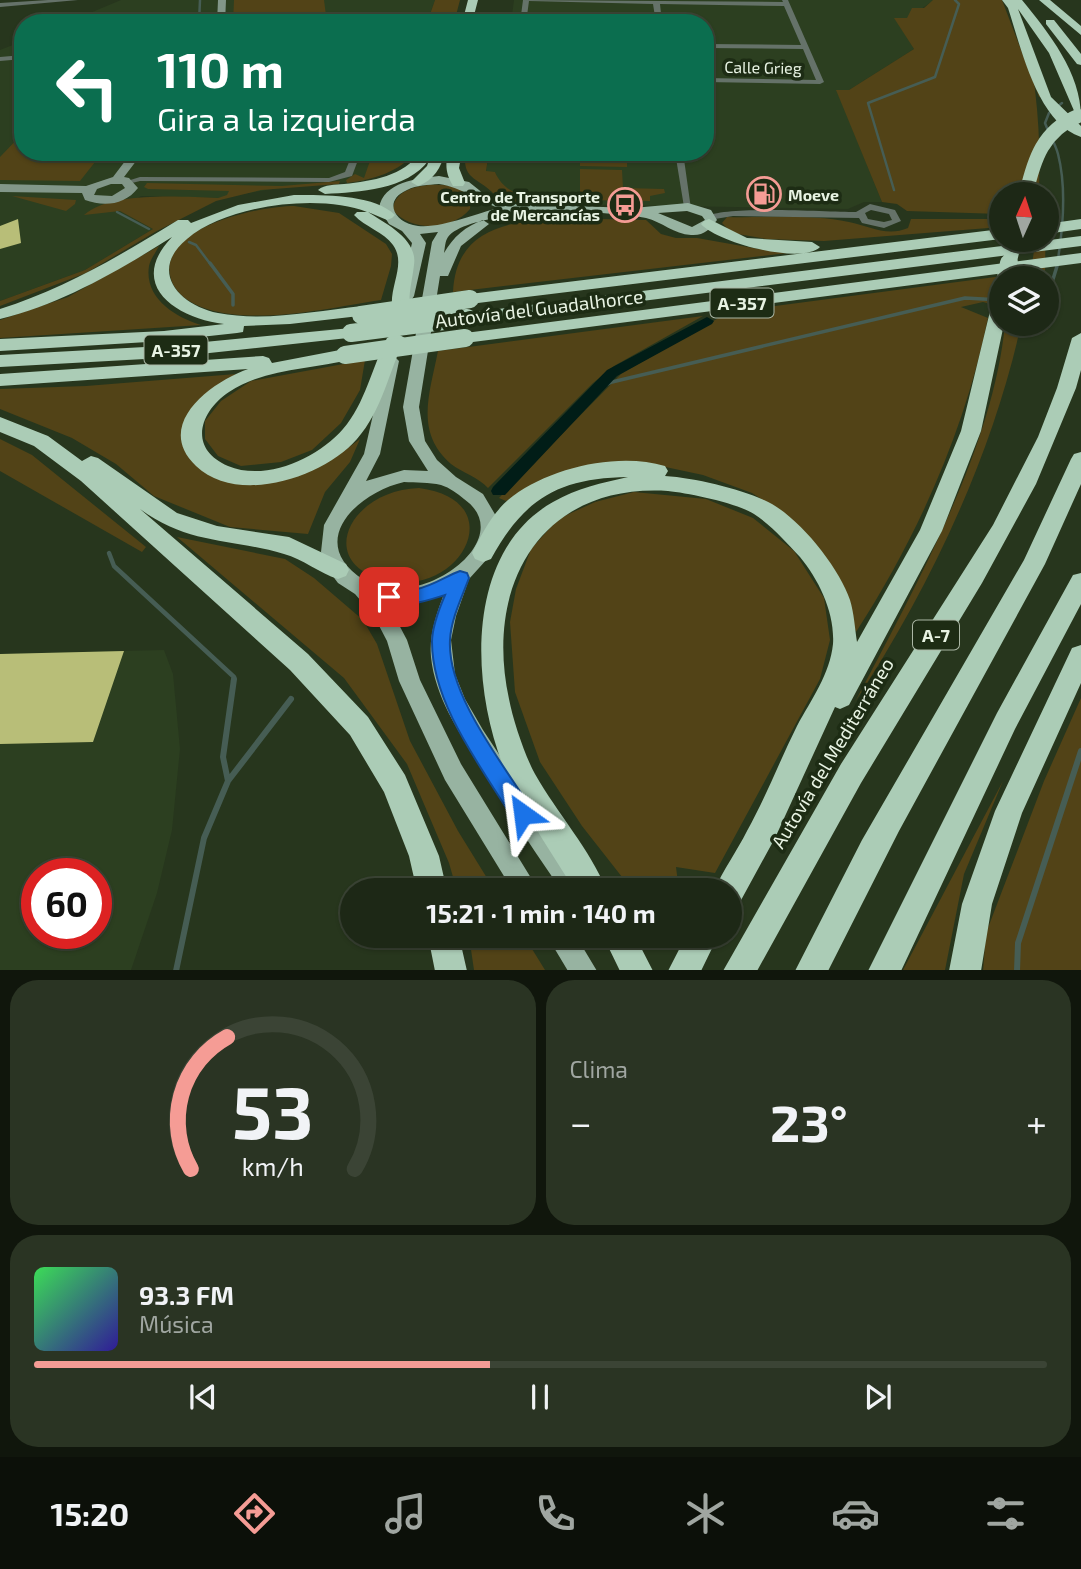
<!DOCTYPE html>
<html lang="es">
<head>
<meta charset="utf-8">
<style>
	:root { --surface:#1d2816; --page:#2a3423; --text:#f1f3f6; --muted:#a0a6a1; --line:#3b4435; --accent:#f59c95 }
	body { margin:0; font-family:"Exo 2",sans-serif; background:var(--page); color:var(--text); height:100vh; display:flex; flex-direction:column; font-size:26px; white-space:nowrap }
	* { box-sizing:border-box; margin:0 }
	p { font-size:23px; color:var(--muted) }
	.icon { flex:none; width:38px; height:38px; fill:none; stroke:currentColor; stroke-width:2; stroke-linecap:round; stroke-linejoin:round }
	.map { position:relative; height:970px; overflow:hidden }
	.panel { display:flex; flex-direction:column; gap:10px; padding:10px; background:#10160c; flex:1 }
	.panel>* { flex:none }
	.banner { position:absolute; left:14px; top:14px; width:700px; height:147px; border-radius:28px; box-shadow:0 2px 5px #0004,0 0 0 2px var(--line); background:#0b6e4f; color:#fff; overflow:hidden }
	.needle { width:46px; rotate:3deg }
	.controls { position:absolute; left:989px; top:182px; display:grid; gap:14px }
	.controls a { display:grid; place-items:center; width:70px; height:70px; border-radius:50%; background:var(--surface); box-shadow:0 2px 5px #0004,0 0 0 2px var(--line); font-size:35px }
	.speed { position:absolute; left:21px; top:858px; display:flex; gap:14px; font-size:35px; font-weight:700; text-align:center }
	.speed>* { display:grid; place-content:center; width:91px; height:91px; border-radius:50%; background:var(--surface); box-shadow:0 2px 5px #0004,0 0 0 2px var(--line); line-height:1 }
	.speed .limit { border:10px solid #d22; background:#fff; color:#111 }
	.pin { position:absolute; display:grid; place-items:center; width:60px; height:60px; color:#fff; margin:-30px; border-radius:14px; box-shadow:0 4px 10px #0006 }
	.me { position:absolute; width:77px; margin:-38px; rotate:329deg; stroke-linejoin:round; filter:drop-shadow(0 0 5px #0008) }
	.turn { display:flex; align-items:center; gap:24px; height:147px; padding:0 28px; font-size:32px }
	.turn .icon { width:91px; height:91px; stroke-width:2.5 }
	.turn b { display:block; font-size:49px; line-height:60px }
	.big { font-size:52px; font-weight:700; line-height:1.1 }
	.panel .tile { flex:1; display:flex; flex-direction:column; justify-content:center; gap:10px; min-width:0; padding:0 24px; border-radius:28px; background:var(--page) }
	.panel .dial { align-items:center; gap:0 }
	.dial svg { height:182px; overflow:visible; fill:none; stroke:var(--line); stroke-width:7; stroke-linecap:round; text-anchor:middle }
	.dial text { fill:var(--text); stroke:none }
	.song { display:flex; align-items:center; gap:21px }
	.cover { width:84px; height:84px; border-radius:10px; background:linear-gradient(135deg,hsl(130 70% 55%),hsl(250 70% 35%)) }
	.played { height:7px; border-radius:4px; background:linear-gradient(90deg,var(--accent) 45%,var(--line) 45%) }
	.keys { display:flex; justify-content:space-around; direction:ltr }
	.heat { display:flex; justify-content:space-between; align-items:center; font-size:38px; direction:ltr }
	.panel .tiles { flex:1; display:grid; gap:10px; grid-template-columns:1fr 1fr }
	.tile:last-child { grid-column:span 2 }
	.trip { position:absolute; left:340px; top:878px; width:402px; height:70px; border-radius:35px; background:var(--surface); box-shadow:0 2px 5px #0004,0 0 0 2px var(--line); font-weight:700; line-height:70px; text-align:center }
	.dock { display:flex; height:112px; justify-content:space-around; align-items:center; background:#0c1009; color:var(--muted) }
	.dock .icon { width:49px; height:49px }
	.dock .current { color:var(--accent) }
	.dock b { font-size:32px; color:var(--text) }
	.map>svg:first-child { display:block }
	.built { fill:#2c3f20; fill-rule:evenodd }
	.green { fill:#524317 }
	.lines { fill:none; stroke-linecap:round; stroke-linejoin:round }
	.stream-far3 { stroke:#465d54; stroke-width:2.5 }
	.stream-far2 { stroke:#465d54; stroke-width:3.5 }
	.stream-far1 { stroke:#465d54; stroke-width:4.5 }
	.stream { stroke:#465d54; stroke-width:6 }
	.canal { fill:#011d17; fill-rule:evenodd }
	.building { fill:#b8be78 }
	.street { fill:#657269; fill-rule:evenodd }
	.secondary { fill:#829789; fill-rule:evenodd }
	.primary { fill:#97b3a1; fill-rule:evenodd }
	.highway { fill:#abccb6; fill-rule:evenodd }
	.highway-bridge-far2 { stroke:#abccb6; stroke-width:11 }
	.highway-bridge-far1 { stroke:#abccb6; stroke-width:14 }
	.highway-bridge { stroke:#abccb6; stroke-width:18 }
	.route { fill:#1a73e8; stroke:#114b97; stroke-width:2 }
	.labels { text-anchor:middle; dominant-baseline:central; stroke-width:7; stroke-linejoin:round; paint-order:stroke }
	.far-street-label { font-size:16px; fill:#e8f3e3; stroke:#1d2c14 }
	.far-poi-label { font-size:16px; font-weight:bold; fill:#e8f3e3; stroke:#1d2c14; text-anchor:start }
	.shield { fill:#1d2c14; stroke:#abb7a5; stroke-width:2 }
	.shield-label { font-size:18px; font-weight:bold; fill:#e8f3e3 }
	.street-label { font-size:19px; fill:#e8f3e3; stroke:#1d2c14 }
</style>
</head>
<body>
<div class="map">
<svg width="1081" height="971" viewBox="0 0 1081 971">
	<rect width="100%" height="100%" fill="#27361d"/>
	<path class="built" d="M 121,0 L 435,0 L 427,23 L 66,23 Z
		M 514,0 L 934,0 L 908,18 L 895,18 L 914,49 L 849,90 L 837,91 L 882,202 L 864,202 L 848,209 L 555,204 L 511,191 L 499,183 L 495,172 L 486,172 L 489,152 L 705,152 L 705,23 L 511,23 Z
		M 23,41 L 23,152 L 373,152 L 364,181 L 285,187 L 218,198 L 141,196 L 120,211 L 153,229 L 85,270 L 0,301 L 0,50 Z
		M 164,650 L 173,674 L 180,749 L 172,830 L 157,893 L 131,970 L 0,970 L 0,654 ZM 37,873 L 96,873 L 96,933 L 37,933 Z"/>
	<path class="green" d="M 234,0 L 324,0 L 327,23 L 233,23 Z
		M 435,0 L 460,0 L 454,23 L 427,23 Z
		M 933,0 L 1002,0 L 1039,97 L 1050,98 L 1022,20 C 1081,252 982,508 855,702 C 913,591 993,450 1005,324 L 1048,330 L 1044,324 L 1046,324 L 1046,278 L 1042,278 L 1045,275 L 1046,194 L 1001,194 L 1001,214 L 907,211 L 897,204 L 882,202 L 836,90 L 849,90 L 914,49 L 894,18 L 907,18 L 912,8 L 924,8 Z
		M 23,133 L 23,152 L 103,152 L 80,181 L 0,180 L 0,157 Z
		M 373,152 L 417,152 C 396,173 375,179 347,183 L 346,180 L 355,174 L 364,178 Z
		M 466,152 L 489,152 L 486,171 L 495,172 C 505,196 532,199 555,204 L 519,203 L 497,198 C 483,178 460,182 466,152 Z
		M 580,156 L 627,157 L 627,167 L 580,166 Z
		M 580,169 L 622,170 L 623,188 L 664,189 L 665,193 L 650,196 L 650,201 L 580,200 Z
		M 340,181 L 339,184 L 261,190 L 216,201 L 155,232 L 86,273 L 0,306 L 0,301 L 85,270 L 153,229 L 120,211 L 84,215 C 112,191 181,197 218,198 L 227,195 L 229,191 L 148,189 L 144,187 L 147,183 L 282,186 Z
		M 428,185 C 444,184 461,185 471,199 L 470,209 C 452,231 410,232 393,210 C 394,192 412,187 428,185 Z
		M 12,196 L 76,200 L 75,204 L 66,211 Z
		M 294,206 L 339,213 L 386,244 L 392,254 L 391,266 L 381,300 C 329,308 258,325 207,309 C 192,304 176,295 171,279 C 155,227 261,206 294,206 Z
		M 727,217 C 766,218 810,214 849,222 C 869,226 887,237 908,228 L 911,219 L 1001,219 L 1001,227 L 824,241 L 767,239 L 732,233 L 722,223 Z
		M 551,218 L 646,220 L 661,234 L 676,238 L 697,238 L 759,249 L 805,251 L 453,292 C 456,232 501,223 551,218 Z
		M 159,246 C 156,252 150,260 149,266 C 144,298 175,317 201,325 L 0,338 L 0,320 L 68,297 Z
		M 1018,274 L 1026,278 L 1001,278 L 1001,307 L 983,302 L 961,307 L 988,318 C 965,430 918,536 856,632 L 840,583 L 783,513 L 752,493 L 703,475 L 656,465 L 523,491 L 506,501 L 499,498 L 621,374 L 729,312 Z
		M 703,316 L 614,366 L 593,383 L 488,488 C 478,477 463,473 451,464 C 414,432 430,393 438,351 Z
		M 365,360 L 360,390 L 341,423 L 312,450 L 281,462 L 241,466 L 218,456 L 205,439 L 205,421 L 221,401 L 251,381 Z
		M 236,374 L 207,393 L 184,436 L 227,480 C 279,473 317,474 360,439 L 350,462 L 325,492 L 308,534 L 230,527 L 154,496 L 116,464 L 72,438 L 0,409 L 0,389 L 86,386 Z
		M 0,439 L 32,455 L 146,547 L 142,552 L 0,471 Z
		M 419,488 C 512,500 462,596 388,581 C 313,565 349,490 419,488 Z
		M 634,492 L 706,499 L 753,518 L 794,551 L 824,598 L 830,640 L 820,679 L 715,873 L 676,867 L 679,891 L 633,891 L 582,826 L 540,762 L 515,692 L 510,622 L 516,589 L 531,549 L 558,519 L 595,502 Z
		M 177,537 L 285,559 L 314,578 L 363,620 L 377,644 L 410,741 L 458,831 L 495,891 L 457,891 L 449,863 L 407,764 L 344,678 Z
		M 1081,698 L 1081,970 L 983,971 L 986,933 L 1044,781 Z
		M 1003,781 L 964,874 L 945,970 L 903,970 Z
		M 469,936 L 524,936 L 545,970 L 474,970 Z"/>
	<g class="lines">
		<path class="stream-far3" d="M 199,23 L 200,0
			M 894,190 L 868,103 L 935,77 L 959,4 L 955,0
			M 117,212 L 149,229
			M 189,242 L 196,245 L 211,265
			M 1057,265 C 1063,230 1067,189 1058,154 C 1055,143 1049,134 1045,123 L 1049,113 L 1062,103"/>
		<path class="stream-far2" d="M 210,263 L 233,294 L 233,305
			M 1046,302 L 1058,263
			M 597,389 L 612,382 L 965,298 L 1001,300"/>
		<path class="stream-far1" d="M 109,553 L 114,566 L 234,677 L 233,681"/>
		<path class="stream" d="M 228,781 L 223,757 L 234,679
			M 176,971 L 204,838 L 228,781 L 291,699
			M 1017,971 L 1018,943 L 1081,751"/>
		<path class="canal" d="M 707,317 L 714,321 L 712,324 L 617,376 L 505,495 L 493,495 L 491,491 L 493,487 L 607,370 Z"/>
	</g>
	<path class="building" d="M 18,219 L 21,243 L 0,249 L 0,226 Z
		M 124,651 L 93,742 L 0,744 L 0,654 Z"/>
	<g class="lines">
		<path class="street" d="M 48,0 L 78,0 L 0,7 L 0,3 Z
			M 523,0 L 783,2 L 782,0 L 788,0 L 824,82 L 820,84 L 705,82 L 705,78 L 816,80 L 803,49 L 705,48 L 705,44 L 801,45 L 784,6 L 660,4 L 662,23 L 656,23 L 653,4 L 529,1 L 526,23 L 520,23 Z
			M 23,55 L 23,59 L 0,61 L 0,57 Z
			M 353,152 L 361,152 L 352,176 L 329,182 L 140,181 L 128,184 L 124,182 L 140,177 L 329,178 L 345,172 Z
			M 675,152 L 683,152 L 691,209 L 684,207 Z
			M 870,204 L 895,210 L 901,221 L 884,228 L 862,223 L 859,218 L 733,216 L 709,220 L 705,217 C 725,205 826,212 856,212 ZM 871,210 L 889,214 L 892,220 L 884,222 L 868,219 L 865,213 Z"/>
		<path class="secondary" d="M 218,0 L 226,0 L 225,23 L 217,23 Z
			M 132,152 L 143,152 L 124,177 L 129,178 L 138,188 C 125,205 104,207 85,200 L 82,193 L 0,192 L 0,184 L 86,186 L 113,177 ZM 111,184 L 122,184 L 125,188 L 112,196 L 94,195 L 97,189 Z"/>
		<path class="primary" d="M 439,176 L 469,182 L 484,194 L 512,204 L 633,208 L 688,203 L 711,210 L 717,220 C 710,229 704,236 691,235 C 674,234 662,222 646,218 C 611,209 471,208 448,237 C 445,241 445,248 444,253 C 453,237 466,226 483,220 L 489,224 L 461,246 L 448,276 L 440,276 L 419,407 L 425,441 L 437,460 L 456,477 L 483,494 L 496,516 L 498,535 L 488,558 L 469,579 L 456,616 L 451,640 L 455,674 L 465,699 L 483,730 L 589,891 L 562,891 C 534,851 507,810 482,769 C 461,735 435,698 431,657 C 429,635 436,615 444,594 L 429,600 L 388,604 L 407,640 L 420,680 L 461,764 L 539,891 L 513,891 L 445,780 L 399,681 L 387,641 L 374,616 L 355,594 L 338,583 L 329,571 L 321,552 L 324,525 L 364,454 L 386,358 L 396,358 L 399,361 L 380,454 L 366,481 L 404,470 L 428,471 L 409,441 L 403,407 L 432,242 L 438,232 L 420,234 L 426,243 L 414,296 L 412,299 L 402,299 L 400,296 L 412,243 L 402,231 L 389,224 L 379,208 C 383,182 418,178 439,176 ZM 439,184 C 463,188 476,200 499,208 C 476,213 436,231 413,225 C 393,220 384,200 407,190 C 417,185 428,185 439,184 ZM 687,211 L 702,216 L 705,220 L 692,227 L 658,213 ZM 404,482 C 416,483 429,482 441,485 C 450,488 457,493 464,499 C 521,539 418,614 364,580 C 305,543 356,493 404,482 Z
			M 547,936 L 576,936 L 597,971 L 568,971 Z"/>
		<path class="highway" d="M 468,0 L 478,0 L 472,23 L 462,23 Z
			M 1002,0 L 1022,0 C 1049,33 1081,73 1081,117 L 1075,113 L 1049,53 L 1018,9 L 1051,97 L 1081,126 L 1081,137 C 1037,123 1021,47 1008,8 Z
			M 1039,0 L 1050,0 L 1081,26 L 1081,35 Z
			M 1046,20 L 1054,20 L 1081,54 L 1081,65 L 1077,64 L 1046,24 Z
			M 421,152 L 445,152 C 441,168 434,180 418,186 L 411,182 L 427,166 L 429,160 C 407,190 359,192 325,194 L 318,190 C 325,184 335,185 344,184 C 373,181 403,176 421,152 Z
			M 448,152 L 462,152 L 459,168 L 465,183 L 463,186 L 453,186 C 446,174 445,166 448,152 Z
			M 294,195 C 322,195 374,194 395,215 L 392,218 L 387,220 L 368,212 C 386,224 418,239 414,265 C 412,283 407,296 411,315 L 408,319 L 396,319 C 382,294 409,267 393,245 C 384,232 365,227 354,215 L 357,212 L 367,212 C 319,193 227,205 187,239 C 148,271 179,305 218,313 C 265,322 315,311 362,306 L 368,307 L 371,311 L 368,315 L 290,324 L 244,326 L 243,332 L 237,333 L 164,341 L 0,351 L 0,339 L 164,331 L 224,324 C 176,318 126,285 172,237 C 118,271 62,304 0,319 L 0,309 C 64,289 121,255 178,220 L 188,220 L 191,223 L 238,205 Z
			M 709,219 L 747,238 L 812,242 L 820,247 C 802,265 718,243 701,224 L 704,221 Z
			M 1081,219 L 1081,229 L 1046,234 L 1046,224 Z
			M 1001,229 L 1001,239 L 470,304 L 462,299 L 470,294 Z
			M 1081,236 L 1081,246 L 467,323 L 458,318 L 467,313 Z
			M 1081,253 L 1081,263 L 465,343 L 456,338 L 465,333 Z
			M 1001,294 L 1001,324 L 1004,324 L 981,431 L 942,531 L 849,705 L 840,709 L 835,707 L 775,838 L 740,902 L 730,906 L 730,891 L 714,891 C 723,870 737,851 747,831 C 766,797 780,760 797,726 C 811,700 830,674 833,644 C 835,613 819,580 800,557 C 785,541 772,526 754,514 C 737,503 688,493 668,491 C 542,483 484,584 509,699 C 513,720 525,756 535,774 C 557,813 590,849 607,891 L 575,891 C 554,856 530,822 512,786 C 471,703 459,555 553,502 C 577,488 602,483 628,477 C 558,478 524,499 491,559 L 483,562 L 475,559 L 472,553 C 483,532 494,510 513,496 C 552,467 619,452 665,466 L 668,471 L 665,476 C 695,478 737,488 764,500 C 797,514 839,567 850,600 C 854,613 855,629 857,642 L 920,530 L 961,431 L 993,299 Z
			M 351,328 L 357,329 L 360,333 L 357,337 L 163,358 L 0,367 L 0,355 L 163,346 Z
			M 396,333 L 405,338 C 389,371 382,411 357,439 C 324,477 238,506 196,466 C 153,425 211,382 248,369 L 0,386 L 0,374 L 263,356 L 269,358 L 272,363 L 345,349 L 351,351 L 354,355 L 351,359 C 311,370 265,368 229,392 C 199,412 188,449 228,466 C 266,482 318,458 343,429 C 365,404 372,367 387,338 Z
			M 1081,333 L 1081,370 L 1076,388 L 1036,484 L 982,583 L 861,783 L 757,971 L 723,971 L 841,764 L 993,525 L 1038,437 L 1057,388 L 1072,338 Z
			M 0,417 L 48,436 L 82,461 L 91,456 L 98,458 L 177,513 L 217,526 L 289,537 L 346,564 L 349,570 L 346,576 L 338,579 C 319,573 303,559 284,554 C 230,538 189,545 140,509 L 308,654 L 368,717 L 405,775 L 439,856 L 447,891 L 417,891 L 409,856 L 384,792 L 350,735 L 290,670 L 81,481 L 34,446 L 0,432 Z
			M 1081,452 L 1081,484 L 1045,564 L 899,831 L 828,971 L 795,971 L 862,840 L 1024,560 L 1071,459 L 1074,454 Z
			M 1081,573 L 1081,604 L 1015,729 L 901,971 L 868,971 L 997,713 L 1073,575 Z
			M 1081,645 L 1081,683 L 1022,813 L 992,904 L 981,971 L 949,971 L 962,904 L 995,811 L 1072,648 Z
			M 428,936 L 459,936 L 467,971 L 435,971 Z
			M 603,936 L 635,936 L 653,971 L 620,971 Z
			M 686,936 L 718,936 L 701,971 L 668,971 Z"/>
		<path class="highway-bridge-far2" d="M 1074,118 L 1081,115"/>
		<path class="highway-bridge-far1" d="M 1026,194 C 1034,159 1043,131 1078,116
			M 1009,265 L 1015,240"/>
		<path class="highway-bridge" d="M 1006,278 L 1009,263
			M 361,315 L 470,299
			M 351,333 L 467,318
			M 345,355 L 465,338"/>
	</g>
	<path class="route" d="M 460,571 L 467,573 L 469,578 C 462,597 451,619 450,640 C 447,694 502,762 530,807 L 533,814 L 530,822 L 523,825 L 515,822 C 483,769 432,705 432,642 C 432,627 439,609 445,595 C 426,601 403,609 383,602 L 380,597 L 383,592 C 394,588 406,590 417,589 C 433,586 446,576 460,571 Z"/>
	<defs>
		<g id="fuel-ring" transform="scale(1.75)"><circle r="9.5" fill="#1d2c14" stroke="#f59c95" stroke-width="1.5"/><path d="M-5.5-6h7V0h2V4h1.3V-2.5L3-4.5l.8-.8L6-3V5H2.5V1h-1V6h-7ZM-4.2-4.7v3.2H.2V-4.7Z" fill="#f59c95"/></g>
		<g id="bus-ring" transform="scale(1.75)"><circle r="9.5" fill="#1d2c14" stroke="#f59c95" stroke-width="1.5"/><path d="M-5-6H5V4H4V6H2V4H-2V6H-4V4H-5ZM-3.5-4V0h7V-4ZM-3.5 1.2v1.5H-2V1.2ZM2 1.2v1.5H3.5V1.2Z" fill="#f59c95"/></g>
	</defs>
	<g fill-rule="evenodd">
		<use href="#fuel-ring" x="764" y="194"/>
		<use href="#bus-ring" x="625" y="205"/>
	</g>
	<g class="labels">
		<g class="far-street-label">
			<text transform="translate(763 67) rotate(1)">Calle Grieg</text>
		</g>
		<g class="far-poi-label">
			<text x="788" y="194">Moeve</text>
			<text x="600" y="196" text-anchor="end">Centro de Transporte<tspan x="600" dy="18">de Mercancías</tspan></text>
		</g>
		<g class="shield">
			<rect x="710.5" y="288.5" width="63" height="29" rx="5"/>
			<rect x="144.5" y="335.5" width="63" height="29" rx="5"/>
			<rect x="913" y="620.5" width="46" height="29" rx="5"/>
		</g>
		<g class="shield-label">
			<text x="742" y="303">A-357</text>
			<text x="176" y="350">A-357</text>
			<text x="936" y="635">A-7</text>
		</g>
		<g class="street-label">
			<text transform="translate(539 308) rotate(-7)">Autovía del Guadalhorce</text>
			<text transform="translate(832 753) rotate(-59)">Autovía del Mediterráneo</text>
		</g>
	</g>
</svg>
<div class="controls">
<a><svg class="needle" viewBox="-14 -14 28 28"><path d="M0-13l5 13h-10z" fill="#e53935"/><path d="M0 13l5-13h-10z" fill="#a0a6a1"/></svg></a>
<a><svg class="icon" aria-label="layers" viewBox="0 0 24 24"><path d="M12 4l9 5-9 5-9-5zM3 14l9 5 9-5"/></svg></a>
</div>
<div class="speed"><div class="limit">60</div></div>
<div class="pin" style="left:389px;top:597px;background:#d93025"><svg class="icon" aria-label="arrive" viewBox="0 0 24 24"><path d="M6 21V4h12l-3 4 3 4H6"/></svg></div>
<svg class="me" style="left:523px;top:814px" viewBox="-20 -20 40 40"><path d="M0-17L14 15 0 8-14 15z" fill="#1a73e8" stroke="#fff" stroke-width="4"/></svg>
<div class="trip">15:21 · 1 min · 140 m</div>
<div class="banner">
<div class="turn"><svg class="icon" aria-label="left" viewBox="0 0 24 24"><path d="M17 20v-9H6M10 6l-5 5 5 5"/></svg><div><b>110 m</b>Gira a la izquierda</div></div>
</div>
</div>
<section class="panel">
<div class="tiles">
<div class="tile dial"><svg viewBox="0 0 100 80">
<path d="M14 69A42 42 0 1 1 86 69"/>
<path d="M14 69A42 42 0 0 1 30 11" stroke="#f59c95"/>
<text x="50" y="56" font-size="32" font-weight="700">53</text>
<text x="50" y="72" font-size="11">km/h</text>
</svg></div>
<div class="tile"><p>Clima</p>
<div class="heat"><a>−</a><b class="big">23°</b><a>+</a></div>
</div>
<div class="tile">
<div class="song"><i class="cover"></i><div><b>93.3 FM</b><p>Música</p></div></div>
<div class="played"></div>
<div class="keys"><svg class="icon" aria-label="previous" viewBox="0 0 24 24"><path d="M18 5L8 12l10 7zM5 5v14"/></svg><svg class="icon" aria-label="pause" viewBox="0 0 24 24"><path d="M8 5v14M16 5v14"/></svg><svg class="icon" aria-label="next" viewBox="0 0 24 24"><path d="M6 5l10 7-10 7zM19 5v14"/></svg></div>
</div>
</div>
</section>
<nav class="dock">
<b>15:20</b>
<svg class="icon current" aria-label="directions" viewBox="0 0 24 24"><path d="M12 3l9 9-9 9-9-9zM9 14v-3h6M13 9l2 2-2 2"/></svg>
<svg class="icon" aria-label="music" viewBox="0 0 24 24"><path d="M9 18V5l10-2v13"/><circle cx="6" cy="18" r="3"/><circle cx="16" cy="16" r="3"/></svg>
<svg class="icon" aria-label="phone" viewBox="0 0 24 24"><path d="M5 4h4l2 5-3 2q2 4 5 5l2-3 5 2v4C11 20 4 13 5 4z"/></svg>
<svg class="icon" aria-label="climate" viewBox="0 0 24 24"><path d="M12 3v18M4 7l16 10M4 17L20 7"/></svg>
<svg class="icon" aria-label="car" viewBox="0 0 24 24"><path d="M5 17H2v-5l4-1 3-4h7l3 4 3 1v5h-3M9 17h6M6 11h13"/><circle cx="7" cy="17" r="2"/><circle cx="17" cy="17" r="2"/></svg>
<svg class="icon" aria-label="filters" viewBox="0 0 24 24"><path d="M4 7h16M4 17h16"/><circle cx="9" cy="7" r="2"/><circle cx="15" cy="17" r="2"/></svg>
</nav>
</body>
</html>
